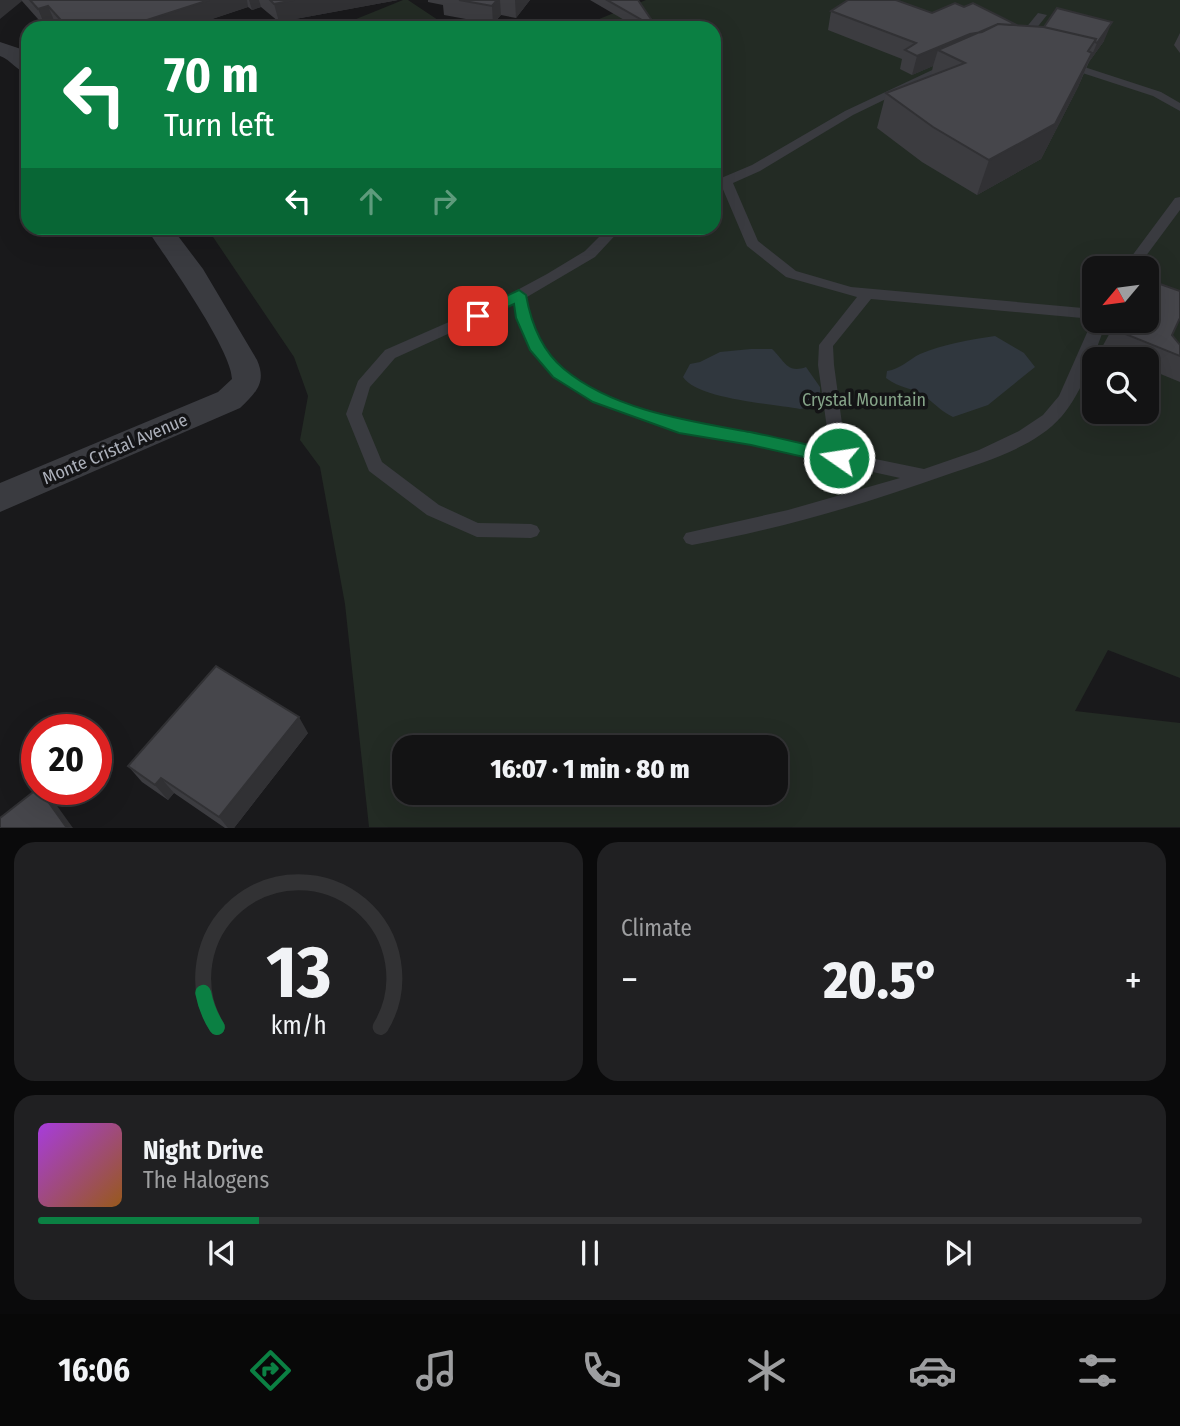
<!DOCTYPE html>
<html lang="en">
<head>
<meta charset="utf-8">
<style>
	:root { --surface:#131314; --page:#202022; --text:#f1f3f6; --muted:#9d9ea0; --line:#323234; --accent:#0b8043 }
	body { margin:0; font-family:"Fira Sans Condensed",sans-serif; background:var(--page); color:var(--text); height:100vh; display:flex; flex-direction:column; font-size:26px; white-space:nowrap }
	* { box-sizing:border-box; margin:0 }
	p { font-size:23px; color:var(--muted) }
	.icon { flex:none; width:38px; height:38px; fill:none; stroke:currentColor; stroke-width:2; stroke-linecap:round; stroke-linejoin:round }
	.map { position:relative; height:828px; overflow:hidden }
	.drawer { display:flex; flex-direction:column; gap:14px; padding:14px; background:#0a0a0b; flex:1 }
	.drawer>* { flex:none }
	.top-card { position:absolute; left:21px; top:21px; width:700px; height:214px; border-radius:21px; box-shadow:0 7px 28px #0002,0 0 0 2px var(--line); background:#0b8043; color:#fff; overflow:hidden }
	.needle { width:46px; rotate:241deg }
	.tools { position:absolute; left:1082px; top:256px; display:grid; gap:14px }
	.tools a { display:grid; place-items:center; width:77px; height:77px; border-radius:14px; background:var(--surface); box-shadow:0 7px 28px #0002,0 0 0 2px var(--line); font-size:35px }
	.speed { position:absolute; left:21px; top:714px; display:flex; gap:14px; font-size:35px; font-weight:700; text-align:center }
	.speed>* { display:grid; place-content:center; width:91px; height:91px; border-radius:50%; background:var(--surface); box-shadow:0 7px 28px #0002,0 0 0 2px var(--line); line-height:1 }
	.speed .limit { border:10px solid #d22; background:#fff; color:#111 }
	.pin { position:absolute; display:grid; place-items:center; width:60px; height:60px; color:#fff; margin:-30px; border-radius:14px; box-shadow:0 4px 10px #0006 }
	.me { position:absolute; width:77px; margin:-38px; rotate:283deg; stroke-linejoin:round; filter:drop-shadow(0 0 5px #0008) }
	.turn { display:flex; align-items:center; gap:24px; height:147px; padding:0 28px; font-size:32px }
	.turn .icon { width:91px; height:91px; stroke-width:2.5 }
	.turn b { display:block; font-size:49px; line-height:60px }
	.lanes { display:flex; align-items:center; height:66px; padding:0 28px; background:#0003; justify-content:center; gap:35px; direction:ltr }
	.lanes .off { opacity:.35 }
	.big { font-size:52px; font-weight:800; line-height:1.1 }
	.drawer .tile { flex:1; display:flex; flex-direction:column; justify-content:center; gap:10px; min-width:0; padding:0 24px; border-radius:21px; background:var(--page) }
	.drawer .dial { align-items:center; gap:0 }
	.dial svg { height:182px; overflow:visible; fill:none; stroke:var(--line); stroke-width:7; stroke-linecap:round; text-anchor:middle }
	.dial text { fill:var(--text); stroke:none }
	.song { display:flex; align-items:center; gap:21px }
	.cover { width:84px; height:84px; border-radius:10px; background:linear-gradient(135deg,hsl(280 70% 55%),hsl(30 70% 35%)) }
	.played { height:7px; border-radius:4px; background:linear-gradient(90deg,var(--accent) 20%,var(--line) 20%) }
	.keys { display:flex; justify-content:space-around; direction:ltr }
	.heat { display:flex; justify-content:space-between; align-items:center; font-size:38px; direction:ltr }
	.drawer .tiles { flex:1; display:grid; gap:14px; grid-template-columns:1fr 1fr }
	.tile:last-child { grid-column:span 2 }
	.trip { position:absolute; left:392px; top:735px; width:396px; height:70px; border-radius:21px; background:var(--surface); box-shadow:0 7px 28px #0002,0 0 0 2px var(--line); font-weight:800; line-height:70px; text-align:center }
	.tabs { display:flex; height:112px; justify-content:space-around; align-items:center; background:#080808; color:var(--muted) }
	.tabs .icon { width:49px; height:49px }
	.tabs .selected { color:var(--accent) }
	.tabs b { font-size:32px; color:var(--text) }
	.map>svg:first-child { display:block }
	.green { fill:#232b24; fill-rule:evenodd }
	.water { fill:#30373e }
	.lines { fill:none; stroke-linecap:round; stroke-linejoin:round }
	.service { fill:#3a3b40; fill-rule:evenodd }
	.minor { fill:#3a3b40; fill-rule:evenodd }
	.wall { fill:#3c3c40 }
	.shaded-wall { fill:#313134 }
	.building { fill:#46464b; stroke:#313134; stroke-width:2 }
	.route { fill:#0b8043; stroke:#07532c; stroke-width:2 }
	.labels { text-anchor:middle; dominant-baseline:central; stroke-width:7; stroke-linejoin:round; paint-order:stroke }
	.park-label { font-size:18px; fill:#85a388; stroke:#141416 }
	.street-label { font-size:18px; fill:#acb0ba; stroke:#141416 }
</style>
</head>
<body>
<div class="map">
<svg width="1180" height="828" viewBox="0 0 1180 828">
	<rect width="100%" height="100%" fill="#19191b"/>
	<path class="green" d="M 403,0 L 408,0 L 450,28 L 334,28 Z
		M 646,0 L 1180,0 L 1180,678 L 1108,650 L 1075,711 L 1180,723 L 1180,827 L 369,827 L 345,604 L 320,467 L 300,440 L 308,396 L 294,357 L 207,228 L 714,228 L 714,28 L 577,28 ZM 1094,268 L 1146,268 L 1146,320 L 1094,320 ZM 1094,359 L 1146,359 L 1146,411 L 1094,411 ZM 404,747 L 775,747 L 775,793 L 404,793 Z"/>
	<path class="water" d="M 995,336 L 1024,353 L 1035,367 L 988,405 L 953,417 C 941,411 936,405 926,397 C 913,387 900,389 886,378 L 887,371 C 901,369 908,360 920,354 C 944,344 969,340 995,336 Z
		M 751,349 L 772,349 C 785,361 787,374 806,367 L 820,387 L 820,400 L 813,406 L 800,409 C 773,404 697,399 683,377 L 690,364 L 700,362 L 720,352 Z"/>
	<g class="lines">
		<path class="service" d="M 1038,13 L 1047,15 L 1024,44 L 1016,44 L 1016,40 Z
			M 1061,62 L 1069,62 L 1161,92 L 1180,103 L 1180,111 L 1153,96 L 1061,66 Z
			M 945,64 L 954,66 L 853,115 L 760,171 L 733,183 L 758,241 L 796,271 L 851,287 L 1094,309 L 1094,320 L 1107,320 C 1095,352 1084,390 1062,416 C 1034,448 986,461 949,474 C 865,504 780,529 692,545 L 686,543 L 683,538 L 686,533 L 788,510 L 900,478 L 751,445 L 679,433 L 594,402 L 553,377 L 530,351 L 516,318 L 514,304 L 395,358 L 370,387 L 362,414 L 382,462 L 439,505 L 478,523 L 531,524 L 537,526 L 540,531 L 537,536 L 531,538 L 477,537 L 427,515 L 369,471 L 346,414 L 358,381 L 385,350 L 497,301 L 547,274 L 585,251 L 608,228 L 622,228 L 595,257 L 527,297 C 529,313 533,328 541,343 C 579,414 755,434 830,449 L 818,365 L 819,345 L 857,297 L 786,277 L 747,246 L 722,187 L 714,190 L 714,181 L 752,165 L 845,111 ZM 871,299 L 1093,319 L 1059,396 L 1043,415 L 1019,431 L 979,450 L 924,469 L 846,453 L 834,365 L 833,346 Z
			M 1180,197 L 1180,210 L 1137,268 L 1123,268 L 1175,198 Z"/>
		<path class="minor" d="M 0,42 L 27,51 L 28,74 C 17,71 11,60 0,56 Z
			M 146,228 L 172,228 L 203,269 L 257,360 C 267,382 256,393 240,408 L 0,512 L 0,483 L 218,392 L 232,379 C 232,350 165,256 146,228 Z"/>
	</g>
	<path class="wall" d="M 0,0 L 398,0 L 279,22 L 261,7 L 252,10 L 248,7 L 185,28 L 59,28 L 56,25 L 46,28 L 22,1 Z
		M 428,0 L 530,0 L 516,18 L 501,15 L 493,24 L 444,15 L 443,5 L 428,2 Z
		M 590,0 L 638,0 L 657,28 L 638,28 Z
		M 964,7 L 1015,25 L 1104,41 L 1089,62 L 1078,87 L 1041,159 L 977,195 L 922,162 L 877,128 L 886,93 L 931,76 L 933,66 L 912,75 L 900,69 L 902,59 L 828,30 L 831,11 L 932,13 Z
		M 1180,33 L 1180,53 L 1174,45 Z
		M 1160,284 L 1172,335 L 1180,345 L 1180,382 L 1146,368 L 1146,359 L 1124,359 L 1101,349 L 1117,320 L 1148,305 Z
		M 308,733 L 234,828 L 225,828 L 174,793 L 168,800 L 142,782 L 128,766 Z"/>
	<path class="shaded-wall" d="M 0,0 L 22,0 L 22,1 L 0,19 Z
		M 209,0 L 247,0 L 248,7 L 185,28 L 147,28 L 144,21 Z
		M 249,0 L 259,0 L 261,7 L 252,10 Z
		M 294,0 L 398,0 L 279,22 L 274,4 Z
		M 497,0 L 500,0 L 501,15 L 493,24 L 492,6 Z
		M 515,0 L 530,0 L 516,18 Z
		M 48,6 L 56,25 L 46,28 L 38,9 Z
		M 1112,22 L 1104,41 L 1089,62 L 1097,43 Z
		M 1015,24 L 1009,43 L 938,50 L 933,66 L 912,75 L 917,56 L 970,34 Z
		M 1092,53 L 1078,87 L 1041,159 L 977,195 L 989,160 Z
		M 299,717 L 308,733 L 234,828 L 228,828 L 219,817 Z
		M 161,778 L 174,793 L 168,800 L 155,785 Z
		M 39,789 L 55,803 L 73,828 L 67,828 Z"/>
	<path class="building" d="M 30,0 L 209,0 L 144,21 L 152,28 L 68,28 L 48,6 L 38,9 Z
		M 270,0 L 294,0 L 274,4 Z
		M 459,0 L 497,0 L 492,6 Z
		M 607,0 L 638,0 L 657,28 L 656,28 Z
		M 848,0 L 896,0 L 932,13 L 955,3 L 964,7 L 973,3 L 1015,24 L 1010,25 L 998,24 L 982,32 L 970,34 L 917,56 L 905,50 L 916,43 L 831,11 Z
		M 1057,8 L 1112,22 L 1097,43 L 1095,42 L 1096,39 L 1044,27 Z
		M 998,24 L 1044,27 L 1096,39 L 1088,51 L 1092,53 L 1055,124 L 989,160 L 933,127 L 886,93 L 965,63 L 938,50 Z
		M 1160,284 L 1180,291 L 1180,318 L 1172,335 L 1180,345 L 1180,356 L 1113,329 L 1117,320 L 1146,320 L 1146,303 L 1148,305 Z
		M 216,666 L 299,717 L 219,817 L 161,778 L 155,785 L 128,766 Z
		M 37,789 L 39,789 L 67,828 L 0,828 L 0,818 Z"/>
	<path class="route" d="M 519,290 L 526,295 C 531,323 541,350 564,369 C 613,410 689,421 750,432 C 779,438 809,445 839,452 L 844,454 L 847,458 L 844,463 L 839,465 L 751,445 L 679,433 L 593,402 L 553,377 L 530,350 L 516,318 L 514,304 L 483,319 L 473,319 L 471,316 L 473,312 Z"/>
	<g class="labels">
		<g class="park-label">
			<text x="864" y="400">Crystal Mountain</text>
		</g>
		<g class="street-label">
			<text transform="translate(115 449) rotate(-23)">Monte Cristal Avenue</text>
		</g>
	</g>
</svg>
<div class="tools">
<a><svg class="needle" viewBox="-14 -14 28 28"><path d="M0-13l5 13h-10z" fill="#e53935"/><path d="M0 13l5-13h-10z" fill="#9d9ea0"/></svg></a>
<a><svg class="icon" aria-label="search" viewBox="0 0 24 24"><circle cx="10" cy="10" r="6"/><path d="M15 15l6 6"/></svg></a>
</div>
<div class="speed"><div class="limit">20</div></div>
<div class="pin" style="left:478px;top:316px;background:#d93025"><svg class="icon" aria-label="arrive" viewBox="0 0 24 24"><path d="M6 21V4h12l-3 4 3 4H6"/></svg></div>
<svg class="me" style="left:839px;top:458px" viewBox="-20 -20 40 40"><circle r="17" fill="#0b8043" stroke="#fff" stroke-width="3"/><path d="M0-11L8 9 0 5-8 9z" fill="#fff"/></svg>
<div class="trip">16:07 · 1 min · 80 m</div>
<div class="top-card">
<div class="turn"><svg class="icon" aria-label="left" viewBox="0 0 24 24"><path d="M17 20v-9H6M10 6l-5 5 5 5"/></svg><div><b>70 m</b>Turn left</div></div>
<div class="lanes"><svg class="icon" aria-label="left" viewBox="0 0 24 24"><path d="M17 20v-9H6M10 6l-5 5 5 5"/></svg><svg class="icon off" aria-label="ahead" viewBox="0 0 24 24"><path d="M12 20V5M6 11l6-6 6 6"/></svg><svg class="icon off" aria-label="right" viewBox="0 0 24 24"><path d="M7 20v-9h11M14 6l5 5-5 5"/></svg></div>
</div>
</div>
<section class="drawer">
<div class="tiles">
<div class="tile dial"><svg viewBox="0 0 100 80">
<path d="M14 69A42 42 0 1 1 86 69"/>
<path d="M14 69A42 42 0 0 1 8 54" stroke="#0b8043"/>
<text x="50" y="56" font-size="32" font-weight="700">13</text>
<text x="50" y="72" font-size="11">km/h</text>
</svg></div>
<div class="tile"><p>Climate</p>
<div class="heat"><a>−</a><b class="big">20.5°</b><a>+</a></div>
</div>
<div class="tile">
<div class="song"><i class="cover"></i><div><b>Night Drive</b><p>The Halogens</p></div></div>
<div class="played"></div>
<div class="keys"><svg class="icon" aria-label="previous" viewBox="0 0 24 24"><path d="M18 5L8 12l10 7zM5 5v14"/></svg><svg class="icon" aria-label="pause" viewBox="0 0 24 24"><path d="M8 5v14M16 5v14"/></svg><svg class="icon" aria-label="next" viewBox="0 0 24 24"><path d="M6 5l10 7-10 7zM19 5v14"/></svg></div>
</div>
</div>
</section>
<nav class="tabs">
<b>16:06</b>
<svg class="icon selected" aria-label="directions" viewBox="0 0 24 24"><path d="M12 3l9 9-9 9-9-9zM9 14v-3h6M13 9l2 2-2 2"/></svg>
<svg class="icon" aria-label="music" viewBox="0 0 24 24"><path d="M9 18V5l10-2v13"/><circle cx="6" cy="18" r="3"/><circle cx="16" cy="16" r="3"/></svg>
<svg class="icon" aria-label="phone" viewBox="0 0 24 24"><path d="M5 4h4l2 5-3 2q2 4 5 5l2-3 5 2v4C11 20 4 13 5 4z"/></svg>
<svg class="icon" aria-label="climate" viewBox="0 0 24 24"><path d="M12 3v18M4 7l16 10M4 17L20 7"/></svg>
<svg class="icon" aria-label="car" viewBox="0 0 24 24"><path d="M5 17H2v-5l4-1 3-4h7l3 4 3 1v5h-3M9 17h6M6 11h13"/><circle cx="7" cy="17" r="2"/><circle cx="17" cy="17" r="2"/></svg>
<svg class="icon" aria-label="filters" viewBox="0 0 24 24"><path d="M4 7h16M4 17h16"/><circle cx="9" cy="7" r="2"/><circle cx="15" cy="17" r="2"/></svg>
</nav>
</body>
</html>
